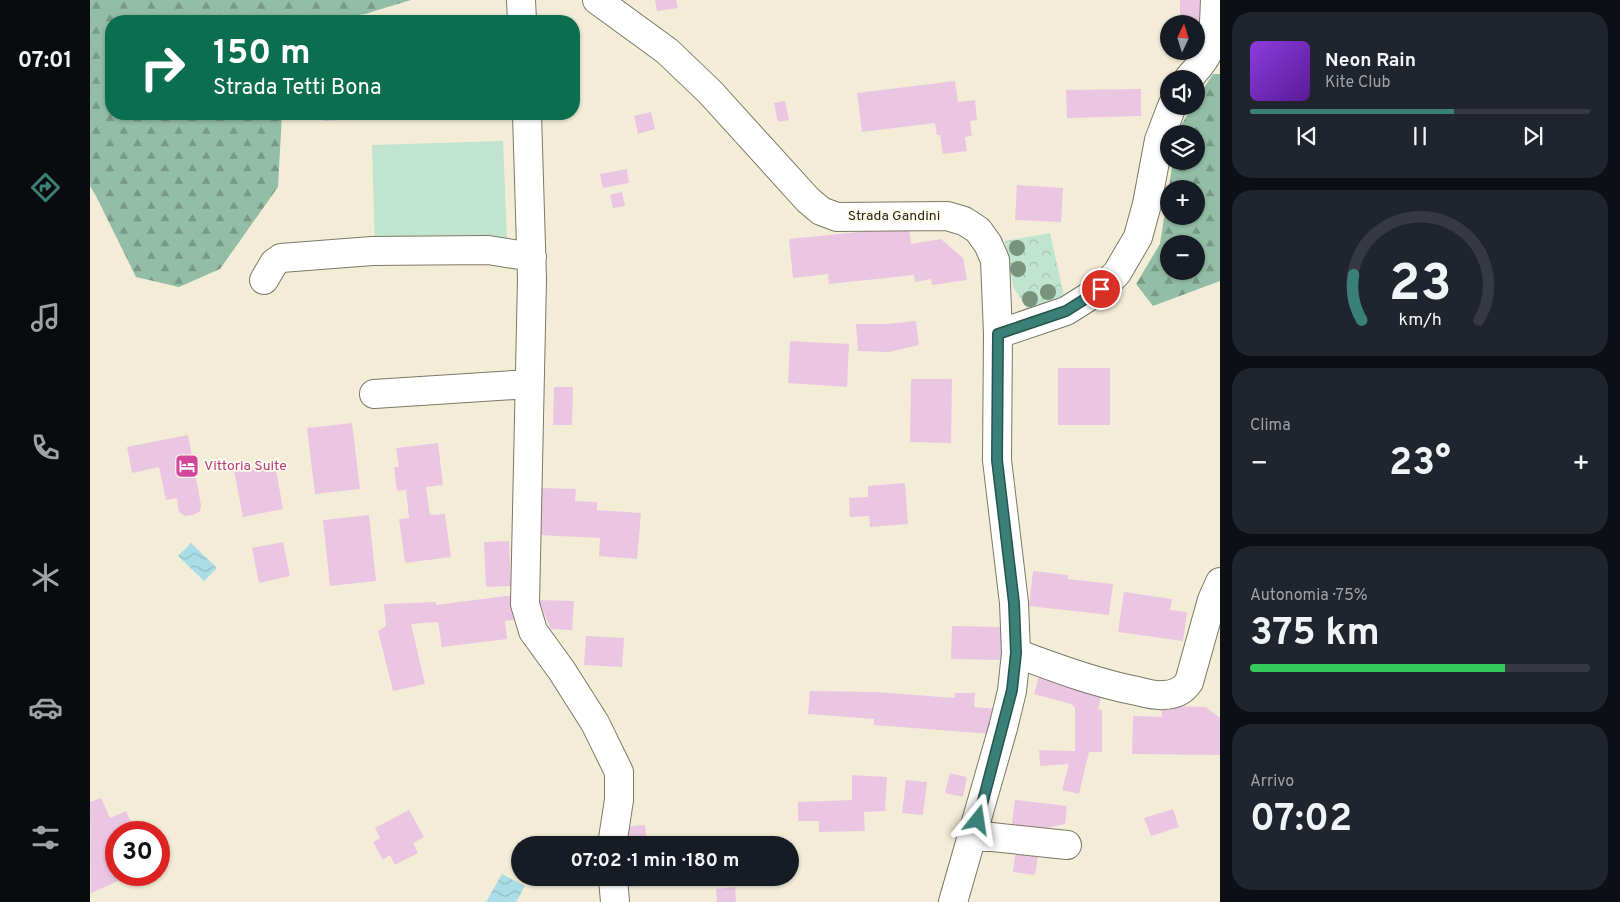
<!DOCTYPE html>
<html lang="it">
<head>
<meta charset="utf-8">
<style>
	:root { --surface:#171b24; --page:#20242c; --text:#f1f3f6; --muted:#9ea1a6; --line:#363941; --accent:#3a8076 }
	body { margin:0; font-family:Overpass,sans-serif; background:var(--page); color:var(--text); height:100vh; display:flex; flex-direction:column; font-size:19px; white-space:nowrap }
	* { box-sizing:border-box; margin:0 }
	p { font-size:16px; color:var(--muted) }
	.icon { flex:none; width:28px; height:28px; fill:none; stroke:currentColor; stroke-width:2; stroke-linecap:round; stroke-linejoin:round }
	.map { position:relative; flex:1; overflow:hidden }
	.drawer { display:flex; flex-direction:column; gap:12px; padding:12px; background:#0d0f14; width:400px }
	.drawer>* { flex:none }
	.hud { position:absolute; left:15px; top:15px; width:475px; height:105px; border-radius:20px; box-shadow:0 1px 4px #0004; background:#0b6e4f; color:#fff; overflow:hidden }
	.needle { width:32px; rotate:4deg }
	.controls { position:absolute; left:1070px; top:15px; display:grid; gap:10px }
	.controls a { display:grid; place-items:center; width:45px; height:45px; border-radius:50%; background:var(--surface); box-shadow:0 1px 4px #0004; font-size:25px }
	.speed { position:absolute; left:15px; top:821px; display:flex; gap:10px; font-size:25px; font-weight:700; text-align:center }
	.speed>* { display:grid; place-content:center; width:65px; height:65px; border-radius:50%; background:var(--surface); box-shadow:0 1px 4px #0004; line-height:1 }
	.speed .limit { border:8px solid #d22; background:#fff; color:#111 }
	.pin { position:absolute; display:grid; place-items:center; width:42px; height:42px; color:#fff; margin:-21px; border:2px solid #fff; border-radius:50%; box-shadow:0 1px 5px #0007 }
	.me { position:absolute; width:55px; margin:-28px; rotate:15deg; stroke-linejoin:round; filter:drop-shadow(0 0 4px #0008) }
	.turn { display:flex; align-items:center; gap:18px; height:105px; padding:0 25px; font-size:22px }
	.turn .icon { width:65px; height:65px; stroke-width:2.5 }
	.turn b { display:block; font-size:35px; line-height:42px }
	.big { font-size:38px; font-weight:700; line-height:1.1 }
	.drawer .widget { flex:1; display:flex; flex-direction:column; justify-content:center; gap:8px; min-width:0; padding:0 18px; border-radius:20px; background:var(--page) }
	.drawer .dial { align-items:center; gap:0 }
	.dial svg { height:130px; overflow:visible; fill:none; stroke:var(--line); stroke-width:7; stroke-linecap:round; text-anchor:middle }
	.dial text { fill:var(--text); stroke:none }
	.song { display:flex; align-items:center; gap:15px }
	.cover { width:60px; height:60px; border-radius:8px; background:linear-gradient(135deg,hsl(270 70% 55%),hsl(270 70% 35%)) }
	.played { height:5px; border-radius:2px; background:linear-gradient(90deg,var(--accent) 60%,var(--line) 60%) }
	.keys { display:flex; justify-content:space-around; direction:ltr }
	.heat { display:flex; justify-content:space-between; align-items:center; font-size:28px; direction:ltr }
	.charge { height:8px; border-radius:4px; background:linear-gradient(90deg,#34c759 75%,var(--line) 0) }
	.trip { position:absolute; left:421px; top:836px; width:288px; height:50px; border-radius:25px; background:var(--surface); box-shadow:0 1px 4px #0004; font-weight:700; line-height:50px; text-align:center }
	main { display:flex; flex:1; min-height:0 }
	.tab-bar { display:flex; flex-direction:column; width:90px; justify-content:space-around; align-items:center; background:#090b0e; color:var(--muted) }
	.tab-bar .icon { width:35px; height:35px }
	.tab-bar .current { color:var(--accent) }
	.tab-bar b { font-size:22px; color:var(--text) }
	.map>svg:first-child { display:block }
	.forest { fill:url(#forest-firs); fill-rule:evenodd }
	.park { fill:url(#park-crowns) }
	.pitch { fill:#c0e4d0 }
	.water { fill:url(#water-waves) }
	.building { fill:#ebc6e2 }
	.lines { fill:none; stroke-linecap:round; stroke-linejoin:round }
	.minor-casing { stroke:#7d7864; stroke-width:30 }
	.minor { stroke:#fff; stroke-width:28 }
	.tree { fill:#79947d }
	.route-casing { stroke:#26534d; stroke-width:12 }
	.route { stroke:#3a8076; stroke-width:9 }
	.labels { text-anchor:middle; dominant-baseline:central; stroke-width:4; stroke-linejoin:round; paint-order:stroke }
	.street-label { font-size:14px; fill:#28261e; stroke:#fffae9 }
	.hotel-label { font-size:14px; fill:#b23c85; stroke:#fffae9; text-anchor:start }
</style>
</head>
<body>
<main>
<nav class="tab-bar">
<b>07:01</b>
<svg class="icon current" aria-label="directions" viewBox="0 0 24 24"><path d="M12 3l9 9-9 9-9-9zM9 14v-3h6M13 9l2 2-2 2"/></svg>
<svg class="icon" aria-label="music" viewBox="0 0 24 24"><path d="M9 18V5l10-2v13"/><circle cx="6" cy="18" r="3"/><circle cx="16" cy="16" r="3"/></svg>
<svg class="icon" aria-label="phone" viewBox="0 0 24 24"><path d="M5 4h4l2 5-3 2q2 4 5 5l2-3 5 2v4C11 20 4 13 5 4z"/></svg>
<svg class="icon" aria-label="climate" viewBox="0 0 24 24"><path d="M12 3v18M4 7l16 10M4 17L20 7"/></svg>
<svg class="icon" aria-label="car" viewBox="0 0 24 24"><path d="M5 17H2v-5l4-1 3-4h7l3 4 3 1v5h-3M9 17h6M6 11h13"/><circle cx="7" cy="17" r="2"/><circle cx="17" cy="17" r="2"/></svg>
<svg class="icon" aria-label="filters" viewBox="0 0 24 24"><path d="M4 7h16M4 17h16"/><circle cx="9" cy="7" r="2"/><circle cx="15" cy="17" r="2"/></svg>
</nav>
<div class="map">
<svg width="1130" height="902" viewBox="0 0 1130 902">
	<defs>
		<pattern id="forest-firs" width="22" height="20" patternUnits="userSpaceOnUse" patternTransform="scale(1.25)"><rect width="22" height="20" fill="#93bda6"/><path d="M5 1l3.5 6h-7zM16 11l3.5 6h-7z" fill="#789987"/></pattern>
		<pattern id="park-crowns" width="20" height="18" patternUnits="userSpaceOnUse" patternTransform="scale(1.25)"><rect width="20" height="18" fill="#c0e4d0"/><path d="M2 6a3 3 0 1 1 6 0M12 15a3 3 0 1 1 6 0" fill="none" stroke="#a5c3b2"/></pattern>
		<pattern id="water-waves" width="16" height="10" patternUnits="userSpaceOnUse" patternTransform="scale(1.25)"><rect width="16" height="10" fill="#a9dde8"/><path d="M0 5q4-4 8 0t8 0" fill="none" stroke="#91bec7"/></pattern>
	</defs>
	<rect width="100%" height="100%" fill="#f3edd7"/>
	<path class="forest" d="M 0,0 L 321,0 L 275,14 L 234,21 L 21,21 L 21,114 L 192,114 L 188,187 L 130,269 L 89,287 L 46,277 L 6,196 L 0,186 Z
		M 1123,74 L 1130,74 L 1130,281 L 1063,306 L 1046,284 L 1070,244 L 1083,161 L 1106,161 L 1106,134 L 1087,134 L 1088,130 L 1103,106 L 1106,106 L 1106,100 ZM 1079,189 L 1106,189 L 1106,216 L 1079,216 ZM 1079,244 L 1106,244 L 1106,271 L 1079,271 Z"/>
	<path class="park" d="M 960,233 L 974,296 L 939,311 L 923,287 L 915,241 Z"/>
	<path class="pitch" d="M 413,141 L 417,241 L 285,246 L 282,145 Z"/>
	<path class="water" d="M 101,543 L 127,568 L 114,581 L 88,556 Z
		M 412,874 L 435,886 L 426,902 L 396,902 Z"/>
	<path class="building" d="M 565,0 L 586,0 L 588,8 L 567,11 Z
		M 1090,0 L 1116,0 L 1115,30 L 1106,29 L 1106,24 L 1090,24 Z
		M 865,81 L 868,102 L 885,100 L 887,120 L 880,121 L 882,136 L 875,137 L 877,151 L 853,154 L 850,135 L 847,135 L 845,123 L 772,132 L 767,93 Z
		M 1051,89 L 1051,116 L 977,118 L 976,90 Z
		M 695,101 L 699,120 L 688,122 L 684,103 Z
		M 561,112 L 565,129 L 548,134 L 544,116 Z
		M 233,114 L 270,114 L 270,119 L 233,121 Z
		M 537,169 L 539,183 L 513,188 L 510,174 Z
		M 927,185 L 973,188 L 971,222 L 925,220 Z
		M 532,192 L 535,206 L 523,208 L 520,195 Z
		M 819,227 L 821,244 L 851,239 L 873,258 L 877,280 L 842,285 L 841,279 L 825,282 L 824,275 L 739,284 L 738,274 L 703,278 L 699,239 Z
		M 826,321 L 829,345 L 799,352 L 768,351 L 766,324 L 796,324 Z
		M 700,341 L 759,344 L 757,387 L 698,383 Z
		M 968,368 L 1020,368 L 1020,425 L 968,425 Z
		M 821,379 L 862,379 L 861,443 L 820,442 Z
		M 464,387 L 483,387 L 482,425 L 463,425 Z
		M 262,423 L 270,489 L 225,494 L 217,428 Z
		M 98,435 L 111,505 L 110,511 L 103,515 L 95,516 L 89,512 L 87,498 L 76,500 L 69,467 L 42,473 L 37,447 Z
		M 348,443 L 353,485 L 336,487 L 340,515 L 355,514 L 361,557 L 315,563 L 309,519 L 319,518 L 316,490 L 307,491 L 304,467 L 309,467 L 306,448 Z
		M 185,464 L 193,509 L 153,517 L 144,471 Z
		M 815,483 L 818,524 L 780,527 L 779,516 L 760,517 L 759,498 L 778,497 L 778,486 Z
		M 452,488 L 486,489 L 485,501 L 507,502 L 507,510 L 551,513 L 547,559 L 509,556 L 510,538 L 449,535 Z
		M 279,515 L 286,581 L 240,586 L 233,520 Z
		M 419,541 L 421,586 L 396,587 L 394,542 Z
		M 193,542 L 200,576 L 169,583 L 162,548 Z
		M 943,571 L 978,575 L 978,579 L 1023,584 L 1019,615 L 939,606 Z
		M 1034,592 L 1082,599 L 1080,610 L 1097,612 L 1093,641 L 1028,632 Z
		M 424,595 L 427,619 L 415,621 L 417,639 L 352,647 L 348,622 L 321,624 L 335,684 L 303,691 L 288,631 L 296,626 L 294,604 L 346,602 L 346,605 Z
		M 448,600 L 484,601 L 482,630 L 461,629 Z
		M 862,626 L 916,627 L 915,660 L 861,659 Z
		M 496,636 L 534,638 L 532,667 L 494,665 Z
		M 950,673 L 1013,690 L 1008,709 L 1012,710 L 1012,752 L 999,752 L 989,794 L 972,790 L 979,764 L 950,766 L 949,750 L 985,751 L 985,708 L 981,704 L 944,694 Z
		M 720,691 L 786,692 L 865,698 L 865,693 L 885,693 L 884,707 L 908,709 L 902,734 L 784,725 L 784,719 L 718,714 Z
		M 1072,706 L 1116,707 L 1130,718 L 1130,755 L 1042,754 L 1043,716 L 1072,717 Z
		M 860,773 L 877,777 L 873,797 L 855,793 Z
		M 762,775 L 797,777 L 795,811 L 774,812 L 775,831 L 729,832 L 729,821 L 708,821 L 708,802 L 762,800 Z
		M 816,780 L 837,782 L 833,815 L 812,813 Z
		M 11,798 L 20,818 L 36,811 L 45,832 L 26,832 L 26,875 L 34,875 L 35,878 L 1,893 L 0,802 Z
		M 925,800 L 977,806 L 975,824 L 956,828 L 955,834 L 921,832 Z
		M 1083,809 L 1089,827 L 1061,836 L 1054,818 Z
		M 319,810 L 334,837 L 323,843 L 328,853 L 305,865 L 300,855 L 293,860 L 283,842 L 290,838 L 285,828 Z
		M 555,825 L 557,845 L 537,845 L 535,827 Z
		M 600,841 L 600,845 L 571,845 L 571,844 Z
		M 926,849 L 949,851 L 945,875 L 923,872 Z
		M 528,878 L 619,878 L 619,879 L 529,888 Z
		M 645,887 L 646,902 L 627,902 L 626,889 Z"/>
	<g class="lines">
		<g class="minor-casing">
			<path id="minor" d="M 431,0 L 432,21
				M 507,0 L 577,51 L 620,92 L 718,200 L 731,211 L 747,217 L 857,216 L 874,221 L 888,230 L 898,244 L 905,260 L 908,334 L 907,460 L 924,603 L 926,653 L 922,691 L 913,728 L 863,902
				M 1098,79 C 1104,72 1112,64 1116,56 C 1125,40 1124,18 1125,0
				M 437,114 L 442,279 L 435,604 L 443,631 L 472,671 L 505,723 L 529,772 L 529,800 L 522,845
				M 174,280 L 184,263 L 191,258 L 282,251 L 398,250 L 442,257
				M 908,334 L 976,311 L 1011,289 L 1027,273 L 1048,237 L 1057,204 L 1069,140 L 1082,106
				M 284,394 L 439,384
				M 926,653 C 965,668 1006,683 1047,691 C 1055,693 1065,696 1073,695 C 1084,695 1093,691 1099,682 L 1122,600 L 1130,582
				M 883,835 L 977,845
				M 523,878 L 525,902"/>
		</g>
		<use href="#minor" class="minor"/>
	</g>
	<g class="tree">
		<circle cx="927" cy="248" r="8"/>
		<circle cx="928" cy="269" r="8"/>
		<circle cx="958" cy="292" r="8"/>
		<circle cx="940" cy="299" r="8"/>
	</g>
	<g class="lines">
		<g class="route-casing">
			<path id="route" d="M 888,820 L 922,690 L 926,653 L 924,603 L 907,460 L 908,334 L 976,311 L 1011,289"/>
		</g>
		<use href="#route" class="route"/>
	</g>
	<defs>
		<g id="hotel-square" transform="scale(1.25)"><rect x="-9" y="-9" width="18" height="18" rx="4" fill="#d1479c" stroke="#fffae9"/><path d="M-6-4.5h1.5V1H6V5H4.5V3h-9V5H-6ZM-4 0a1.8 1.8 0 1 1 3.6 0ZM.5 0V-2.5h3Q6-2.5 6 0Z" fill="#fff"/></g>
	</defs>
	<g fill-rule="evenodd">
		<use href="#hotel-square" x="97" y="466"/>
	</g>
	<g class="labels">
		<g class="street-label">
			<text x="804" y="216">Strada Gandini</text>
		</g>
		<g class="hotel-label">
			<text x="114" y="466">Vittoria Suite</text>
		</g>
	</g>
</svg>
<div class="controls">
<a><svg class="needle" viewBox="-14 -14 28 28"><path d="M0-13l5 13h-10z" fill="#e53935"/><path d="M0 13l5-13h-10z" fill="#9ea1a6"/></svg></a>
<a><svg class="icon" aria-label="sound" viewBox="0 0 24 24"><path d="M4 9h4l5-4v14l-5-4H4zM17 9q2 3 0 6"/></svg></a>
<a><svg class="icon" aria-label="layers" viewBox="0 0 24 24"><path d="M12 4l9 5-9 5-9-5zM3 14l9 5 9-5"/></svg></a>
<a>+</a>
<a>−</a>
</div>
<div class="speed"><div class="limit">30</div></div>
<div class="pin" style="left:1011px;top:289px;background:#d93025"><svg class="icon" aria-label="arrive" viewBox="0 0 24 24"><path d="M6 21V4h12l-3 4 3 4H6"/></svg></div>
<svg class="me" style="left:888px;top:820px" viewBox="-20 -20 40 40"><path d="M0-17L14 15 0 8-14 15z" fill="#3a8076" stroke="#fff" stroke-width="4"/></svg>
<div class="trip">07:02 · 1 min · 180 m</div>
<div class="hud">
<div class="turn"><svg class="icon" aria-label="right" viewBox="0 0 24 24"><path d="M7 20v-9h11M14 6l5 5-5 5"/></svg><div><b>150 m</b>Strada Tetti Bona</div></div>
</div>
</div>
<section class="drawer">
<div class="widget">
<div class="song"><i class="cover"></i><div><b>Neon Rain</b><p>Kite Club</p></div></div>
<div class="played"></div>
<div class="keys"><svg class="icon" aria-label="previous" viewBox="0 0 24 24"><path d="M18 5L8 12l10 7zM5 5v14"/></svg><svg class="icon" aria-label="pause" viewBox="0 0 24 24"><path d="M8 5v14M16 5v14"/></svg><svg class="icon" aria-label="next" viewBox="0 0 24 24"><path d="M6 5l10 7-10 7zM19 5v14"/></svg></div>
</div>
<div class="widget dial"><svg viewBox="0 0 100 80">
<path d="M14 69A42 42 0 1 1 86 69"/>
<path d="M14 69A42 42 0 0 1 9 41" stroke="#3a8076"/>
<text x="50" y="56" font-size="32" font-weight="700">23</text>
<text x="50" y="72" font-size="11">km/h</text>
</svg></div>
<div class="widget"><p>Clima</p>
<div class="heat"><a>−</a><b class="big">23°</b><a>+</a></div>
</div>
<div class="widget"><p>Autonomia · 75%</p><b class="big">375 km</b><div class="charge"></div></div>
<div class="widget"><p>Arrivo</p><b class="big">07:02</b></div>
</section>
</main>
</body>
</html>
